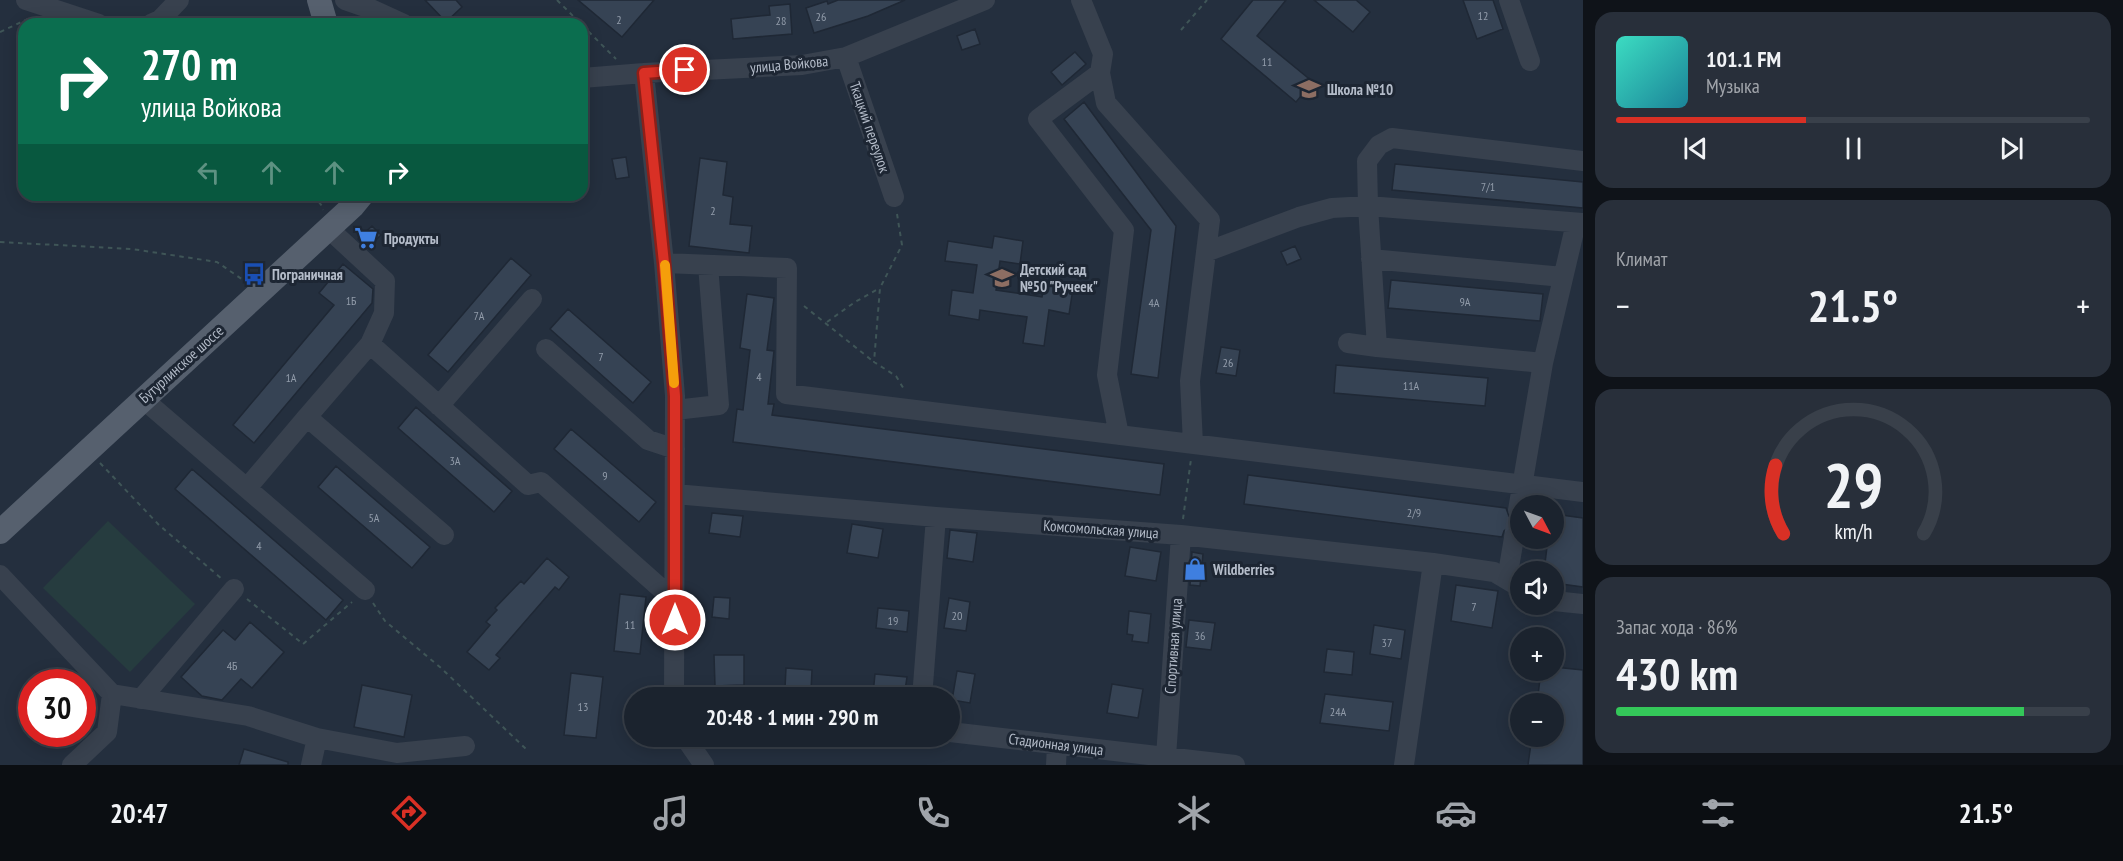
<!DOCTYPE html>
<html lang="ru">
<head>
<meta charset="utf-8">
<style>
	:root { --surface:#1b232e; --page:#282f3a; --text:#f1f3f6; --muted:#a0a4aa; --line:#39404a; --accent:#d93025 }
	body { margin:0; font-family:"PT Sans Narrow",sans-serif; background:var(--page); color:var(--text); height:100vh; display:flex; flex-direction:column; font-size:22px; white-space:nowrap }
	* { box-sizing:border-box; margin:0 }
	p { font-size:20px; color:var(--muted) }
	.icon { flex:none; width:33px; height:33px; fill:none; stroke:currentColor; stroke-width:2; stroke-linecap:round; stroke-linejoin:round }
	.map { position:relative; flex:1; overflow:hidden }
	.details { display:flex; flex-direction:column; gap:12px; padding:12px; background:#0f1319; width:540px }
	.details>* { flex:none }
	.hud { position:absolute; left:18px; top:18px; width:570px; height:183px; border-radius:18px; box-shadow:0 3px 15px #0003,0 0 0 2px var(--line); background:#0b6e4f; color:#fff; overflow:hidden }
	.needle { width:39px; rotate:131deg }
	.tools { position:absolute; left:1510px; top:495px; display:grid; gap:12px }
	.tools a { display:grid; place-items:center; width:54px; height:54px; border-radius:50%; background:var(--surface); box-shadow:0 3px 15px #0003,0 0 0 2px var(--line); font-size:30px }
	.speed { position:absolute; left:18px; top:669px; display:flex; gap:12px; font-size:30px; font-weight:700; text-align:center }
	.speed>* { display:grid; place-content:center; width:78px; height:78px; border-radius:50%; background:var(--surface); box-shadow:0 3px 15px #0003,0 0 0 2px var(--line); line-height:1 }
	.speed .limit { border:9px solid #d22; background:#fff; color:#111 }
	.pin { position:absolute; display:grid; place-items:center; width:51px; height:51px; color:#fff; margin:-26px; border:3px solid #fff; border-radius:50%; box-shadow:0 2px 6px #0007 }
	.me { position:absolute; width:66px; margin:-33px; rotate:0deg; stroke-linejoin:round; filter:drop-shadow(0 0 4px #0008) }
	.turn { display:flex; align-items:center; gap:21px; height:126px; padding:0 24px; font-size:27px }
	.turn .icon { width:78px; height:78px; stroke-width:2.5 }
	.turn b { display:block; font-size:42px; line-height:51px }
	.lanes { display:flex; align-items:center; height:57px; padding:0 24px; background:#0003; justify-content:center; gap:30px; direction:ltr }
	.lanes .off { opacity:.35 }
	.big { font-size:45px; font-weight:700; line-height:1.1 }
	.details .widget { flex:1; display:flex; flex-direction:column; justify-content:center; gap:9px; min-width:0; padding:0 21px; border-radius:18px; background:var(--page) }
	.details .dial { align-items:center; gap:0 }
	.dial svg { height:156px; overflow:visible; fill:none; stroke:var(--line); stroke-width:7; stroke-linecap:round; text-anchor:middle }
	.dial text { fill:var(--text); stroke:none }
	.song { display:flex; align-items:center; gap:18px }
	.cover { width:72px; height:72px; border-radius:9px; background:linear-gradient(135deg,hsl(170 70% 55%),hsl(190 70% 35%)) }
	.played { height:6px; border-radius:3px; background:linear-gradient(90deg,var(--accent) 40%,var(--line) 40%) }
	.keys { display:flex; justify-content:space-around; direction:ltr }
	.heat { display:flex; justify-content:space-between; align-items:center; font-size:33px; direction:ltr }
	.charge { height:9px; border-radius:4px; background:linear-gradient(90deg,#34c759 86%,var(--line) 0) }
	.trip { position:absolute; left:624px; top:687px; width:336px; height:60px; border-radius:30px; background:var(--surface); box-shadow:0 3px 15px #0003,0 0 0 2px var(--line); font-weight:700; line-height:60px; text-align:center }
	.tab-bar { display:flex; height:96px; justify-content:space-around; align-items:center; background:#0b0e12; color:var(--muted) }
	.tab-bar .icon { width:42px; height:42px }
	.tab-bar .active { color:var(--accent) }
	.tab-bar b { font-size:27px; color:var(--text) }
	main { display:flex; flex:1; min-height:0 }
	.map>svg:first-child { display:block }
	.green { fill:#263c3f }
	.building { fill:#364354; stroke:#1f2835; stroke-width:1.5 }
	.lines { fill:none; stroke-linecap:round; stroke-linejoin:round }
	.minor-tunnel { stroke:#3a4453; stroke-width:20; stroke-dasharray:20 10; stroke-linecap:butt }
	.path { stroke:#3f5557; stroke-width:2; stroke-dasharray:4.5 4.5; stroke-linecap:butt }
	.minor { stroke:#38414e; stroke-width:20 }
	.major { stroke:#56606e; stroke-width:24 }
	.route-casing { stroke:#8d1f18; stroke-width:15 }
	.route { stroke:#d93025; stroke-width:10 }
	.slow { stroke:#f59e0b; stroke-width:10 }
	.labels { text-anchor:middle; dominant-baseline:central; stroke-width:6; stroke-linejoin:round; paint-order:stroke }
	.number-label { font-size:12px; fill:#929caa }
	.street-label { font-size:15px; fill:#b4bcc9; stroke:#1d2633 }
	.poi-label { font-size:15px; font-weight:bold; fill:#b4bcc9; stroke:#1d2633; text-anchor:start }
</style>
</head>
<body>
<main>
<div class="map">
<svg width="1583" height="765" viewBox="0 0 1583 765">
	<rect width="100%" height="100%" fill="#242f3e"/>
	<path class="green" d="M 108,521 L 195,604 L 130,672 L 43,588 Z"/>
	<path class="building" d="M 425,0 L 456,0 L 462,7 L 446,22 Z
		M 578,0 L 654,0 L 622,37 Z
		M 838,0 L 905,0 L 868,16 L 814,33 L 806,8 L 827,1 L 828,4 Z
		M 1253,0 L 1286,0 L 1257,36 L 1313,82 L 1296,102 L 1221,39 Z
		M 1314,0 L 1356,0 L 1370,12 L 1353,32 Z
		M 1463,0 L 1493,0 L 1503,29 L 1477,39 Z
		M 790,4 L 792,34 L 733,39 L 731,19 L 770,15 L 769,6 Z
		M 975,29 L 980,44 L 962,50 L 957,36 Z
		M 1075,52 L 1086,64 L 1062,85 L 1051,72 Z
		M 1084,102 L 1176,226 L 1158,378 L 1131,374 L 1151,230 L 1064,119 Z
		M 626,157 L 629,177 L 616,179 L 612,159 Z
		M 700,158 L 727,162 L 723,195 L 733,197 L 730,224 L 752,226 L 749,253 L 689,246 Z
		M 1395,164 L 1583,182 L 1583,208 L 1392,190 Z
		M 372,226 L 381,235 L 367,248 L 358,239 Z
		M 994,236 L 1023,241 L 1020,264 L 1000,261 L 996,290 L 1042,297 L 1044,285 L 1073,289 L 1069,314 L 1049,310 L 1044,346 L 1023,343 L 1027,317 L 980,310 L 979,320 L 949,315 L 952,290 L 973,293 L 977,265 L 945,261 L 948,241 L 992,248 Z
		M 1295,246 L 1301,259 L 1287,265 L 1281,252 Z
		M 511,258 L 531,275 L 448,372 L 428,355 Z
		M 343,264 L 373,289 L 372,303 L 254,443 L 233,425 L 334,305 L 319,293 Z
		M 1391,280 L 1543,294 L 1540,321 L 1388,308 Z
		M 747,294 L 774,298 L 767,350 L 774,351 L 768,404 L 774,404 L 772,415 L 1164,464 L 1160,495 L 733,442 L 737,409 L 743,410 L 750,350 L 740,348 Z
		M 568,309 L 651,382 L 633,403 L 550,329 Z
		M 1221,347 L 1240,350 L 1236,376 L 1216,373 Z
		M 1336,365 L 1488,378 L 1485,406 L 1334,393 Z
		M 416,407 L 512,491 L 494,512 L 398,428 Z
		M 571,429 L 656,502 L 639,522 L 554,449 Z
		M 336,466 L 430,547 L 412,568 L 318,487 Z
		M 192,469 L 343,600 L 326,620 L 175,489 Z
		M 1248,475 L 1506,508 L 1510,519 L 1515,522 L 1521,521 L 1521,528 L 1515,526 L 1509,527 L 1504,531 L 1502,537 L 1244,504 Z
		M 712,513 L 743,516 L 740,537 L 709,533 Z
		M 1554,514 L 1583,518 L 1583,587 L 1554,583 L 1554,572 L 1544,572 L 1548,538 L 1554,538 Z
		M 852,524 L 883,529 L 878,558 L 847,553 Z
		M 950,530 L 977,533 L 973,562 L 947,558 Z
		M 1130,547 L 1161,552 L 1156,581 L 1125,576 Z
		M 1192,552 L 1203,554 L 1200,586 L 1190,585 Z
		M 547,558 L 569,577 L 559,590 L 555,587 L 496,655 L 500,658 L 489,670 L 467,652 L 490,625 L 486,622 L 497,610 L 495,608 L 521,581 L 524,584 Z
		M 1456,585 L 1498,591 L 1492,628 L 1451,621 Z
		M 620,594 L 646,597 L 640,654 L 614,651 Z
		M 714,597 L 730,598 L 729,619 L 712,617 Z
		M 949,598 L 970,602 L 966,631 L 944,628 Z
		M 878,608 L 909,611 L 907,632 L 876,628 Z
		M 1129,611 L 1151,614 L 1148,643 L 1132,641 L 1133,635 L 1127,634 Z
		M 1189,620 L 1215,623 L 1211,650 L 1186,647 Z
		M 250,622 L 284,652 L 252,688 L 241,679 L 222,700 L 202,696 L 181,677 L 223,630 L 235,640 Z
		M 1374,625 L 1405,630 L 1401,659 L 1370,654 Z
		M 1327,649 L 1354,652 L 1352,675 L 1324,672 Z
		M 714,655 L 744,655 L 744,685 L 715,686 Z
		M 1554,667 L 1583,670 L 1583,765 L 1528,765 L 1532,736 L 1554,736 L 1554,704 L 1537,704 L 1541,670 L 1554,670 Z
		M 786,668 L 812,670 L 811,690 L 785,688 Z
		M 957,671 L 975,674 L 970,703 L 952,700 Z
		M 571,673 L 603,677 L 596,738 L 564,735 Z
		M 875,674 L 907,677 L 904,697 L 873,694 Z
		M 1112,684 L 1143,689 L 1138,718 L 1107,713 Z
		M 362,685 L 412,695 L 404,737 L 354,727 Z
		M 1325,694 L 1393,702 L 1389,731 L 1320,723 Z
		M 244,749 L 288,762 L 288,765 L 239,765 Z"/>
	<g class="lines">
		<path class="minor-tunnel" d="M 1514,538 L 1518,510"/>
		<path class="path" d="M 557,0 L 581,24
			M 350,18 L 350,24
			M 582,25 L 616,59
			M 1181,30 L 1207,0
			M 0,32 L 28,19
			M 313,195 L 322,206 L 323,210
			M 897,214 L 902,245 L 880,288 L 874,362 L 896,376 L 905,391
			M 0,242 L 132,249 L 217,262 L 246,282
			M 804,306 L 874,362
			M 827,322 L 855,302 L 880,288
			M 100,463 L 159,525 L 222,579
			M 1183,519 L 1191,459
			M 247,599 L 303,644 L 352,602
			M 373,603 L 385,621 L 441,668 L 526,749"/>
		<path class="minor" d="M 26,0 L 99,24
			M 345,0 L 371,9 L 404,24
			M 1081,0 L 1103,54 L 1100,73 L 1106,103 L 1210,220 L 1190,381 L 1193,444
			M 1509,0 L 1530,61
			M 151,24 L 160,20 L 179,0
			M 846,57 L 894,197
			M 644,73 L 664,263 L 675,396 L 674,698
			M 1100,73 L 1038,119 L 1124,230 L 1107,375 L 1119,435
			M 582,78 L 644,73 L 802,65 L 846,57 L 985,0
			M 329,229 L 385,281 L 384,313 L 370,344 L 307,417 L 444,535
			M 1206,252 L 1299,217 L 1332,208 L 1368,206 L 1367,161 L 1379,145 L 1392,138 L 1583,161
			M 1371,259 L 1563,277
			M 664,263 L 787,268 L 786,394 L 1583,492
			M 1348,343 L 1377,347
			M 370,344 L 528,485 L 541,482 L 675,601
			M 546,349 L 648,440 L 675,449
			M 1543,363 L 1377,347 L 1368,206 L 1583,223
			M 143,399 L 365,590
			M 439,406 L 532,299
			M 675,410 L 719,405 L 708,265
			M 247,488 L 307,417
			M 675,494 L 936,517 L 1181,535 L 1433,563 L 1494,572 L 1521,588
			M 1518,510 L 1543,363 L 1576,223
			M 0,575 L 112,694 L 107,732 L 72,765
			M 1507,579 L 1514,538
			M 1554,601 L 1583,604
			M 112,694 L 248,716 L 317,738 L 397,753 L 465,746
			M 922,698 L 936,517
			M 141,699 L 234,589
			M 950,732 L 1235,765
			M 684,736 L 704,765
			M 1166,757 L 1181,535
			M 311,765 L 317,738
			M 1056,765 L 1057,745
			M 1404,765 L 1433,563"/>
		<path class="major" d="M 319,0 L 326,24
			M 0,532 L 353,206 L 362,195"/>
	</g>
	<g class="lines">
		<g class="route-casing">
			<path id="route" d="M 675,620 L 675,396 L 664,263 L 644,73 L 685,70"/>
		</g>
		<use href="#route" class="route"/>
		<path class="slow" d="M 665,265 L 674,383"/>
	</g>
	<defs>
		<g id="school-bare" transform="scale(1.8)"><path d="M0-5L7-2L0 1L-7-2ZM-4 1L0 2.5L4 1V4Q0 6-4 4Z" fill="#8d6e63" stroke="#1d2633" stroke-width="2.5" paint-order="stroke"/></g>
		<g id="supermarket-bare" transform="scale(1.8)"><path d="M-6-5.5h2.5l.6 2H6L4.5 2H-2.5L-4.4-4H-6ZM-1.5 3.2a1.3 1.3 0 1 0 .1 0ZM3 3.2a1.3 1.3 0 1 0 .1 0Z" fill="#3f7fe0" stroke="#1d2633" stroke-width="2.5" paint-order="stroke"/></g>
		<g id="bus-bare" transform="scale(1.8)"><path d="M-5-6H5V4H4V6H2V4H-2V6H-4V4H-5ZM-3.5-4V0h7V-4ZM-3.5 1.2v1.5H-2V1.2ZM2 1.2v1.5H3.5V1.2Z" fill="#1a4fb4" stroke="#1d2633" stroke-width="2.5" paint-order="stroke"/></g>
		<g id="shop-bare" transform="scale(1.8)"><path d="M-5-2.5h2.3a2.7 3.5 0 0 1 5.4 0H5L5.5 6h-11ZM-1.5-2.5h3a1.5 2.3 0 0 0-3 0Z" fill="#3f7fe0" stroke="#1d2633" stroke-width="2.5" paint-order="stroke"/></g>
	</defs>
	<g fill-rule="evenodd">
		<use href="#school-bare" x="1309" y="89"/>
		<use href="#supermarket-bare" x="366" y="238"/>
		<use href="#bus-bare" x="254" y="274"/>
		<use href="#school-bare" x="1002" y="278"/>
		<use href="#shop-bare" x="1195" y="569"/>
	</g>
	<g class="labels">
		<g class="number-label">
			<text x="1483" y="15">12</text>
			<text x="821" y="16">26</text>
			<text x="619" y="19">2</text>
			<text x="781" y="20">28</text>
			<text x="1267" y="61">11</text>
			<text x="1488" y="186">7/1</text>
			<text x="713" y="210">2</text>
			<text x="351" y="300">1Б</text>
			<text x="1465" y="301">9А</text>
			<text x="1154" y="302">4А</text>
			<text x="479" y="315">7А</text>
			<text x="601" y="356">7</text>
			<text x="1228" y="362">26</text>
			<text x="759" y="376">4</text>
			<text x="291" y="377">1А</text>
			<text x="1411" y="385">11А</text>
			<text x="455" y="460">3А</text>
			<text x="605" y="475">9</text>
			<text x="1414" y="512">2/9</text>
			<text x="374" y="517">5А</text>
			<text x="259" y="545">4</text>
			<text x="1474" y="606">7</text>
			<text x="957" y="615">20</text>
			<text x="893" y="620">19</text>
			<text x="630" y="624">11</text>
			<text x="1200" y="635">36</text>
			<text x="1387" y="642">37</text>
			<text x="232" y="665">4Б</text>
			<text x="583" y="706">13</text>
			<text x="1338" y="711">24А</text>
		</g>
		<g class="street-label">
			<text transform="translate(789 64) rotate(-5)">улица Войкова</text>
			<text transform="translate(870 127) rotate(71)">Ткацкий переулок</text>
			<text transform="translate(181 364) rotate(-42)">Бутурлинское шоссе</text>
			<text transform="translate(1101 529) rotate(4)">Комсомольская улица</text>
			<text transform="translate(1173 646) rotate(-86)">Спортивная улица</text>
			<text transform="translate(1056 744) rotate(7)">Стадионная улица</text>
		</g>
		<g class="poi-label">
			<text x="1327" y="89">Школа №10</text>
			<text x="384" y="238">Продукты</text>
			<text x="1020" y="269">Детский сад<tspan x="1020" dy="17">№50 "Ручеек"</tspan></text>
			<text x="272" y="274">Пограничная</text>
			<text x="1213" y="569">Wildberries</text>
		</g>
	</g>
</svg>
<div class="tools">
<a><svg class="needle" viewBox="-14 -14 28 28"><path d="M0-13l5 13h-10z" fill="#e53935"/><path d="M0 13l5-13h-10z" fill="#a0a4aa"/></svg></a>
<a><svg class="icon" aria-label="sound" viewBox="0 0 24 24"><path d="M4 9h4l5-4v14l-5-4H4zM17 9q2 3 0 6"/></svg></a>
<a>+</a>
<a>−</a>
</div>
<div class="speed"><div class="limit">30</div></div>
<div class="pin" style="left:685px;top:70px;background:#d93025"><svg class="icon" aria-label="arrive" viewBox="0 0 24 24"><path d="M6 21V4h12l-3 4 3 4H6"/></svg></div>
<svg class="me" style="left:675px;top:620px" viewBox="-20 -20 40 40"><circle r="17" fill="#d93025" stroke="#fff" stroke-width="3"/><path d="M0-11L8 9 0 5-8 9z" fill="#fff"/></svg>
<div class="trip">20:48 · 1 мин · 290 m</div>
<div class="hud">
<div class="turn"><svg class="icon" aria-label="right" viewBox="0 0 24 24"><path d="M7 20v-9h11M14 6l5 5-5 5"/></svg><div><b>270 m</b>улица Войкова</div></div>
<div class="lanes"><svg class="icon off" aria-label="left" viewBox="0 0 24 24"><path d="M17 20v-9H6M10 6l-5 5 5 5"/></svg><svg class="icon off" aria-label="ahead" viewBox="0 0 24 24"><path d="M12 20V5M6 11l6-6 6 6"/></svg><svg class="icon off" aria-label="ahead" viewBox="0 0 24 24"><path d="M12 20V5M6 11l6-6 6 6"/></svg><svg class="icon" aria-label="right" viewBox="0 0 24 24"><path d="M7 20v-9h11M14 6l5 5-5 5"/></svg></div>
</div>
</div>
<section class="details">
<div class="widget">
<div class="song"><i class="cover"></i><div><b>101.1 FM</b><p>Музыка</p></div></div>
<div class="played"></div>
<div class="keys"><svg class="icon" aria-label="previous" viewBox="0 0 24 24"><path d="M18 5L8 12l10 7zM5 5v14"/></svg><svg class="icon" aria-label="pause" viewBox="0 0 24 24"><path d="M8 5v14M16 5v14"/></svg><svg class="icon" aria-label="next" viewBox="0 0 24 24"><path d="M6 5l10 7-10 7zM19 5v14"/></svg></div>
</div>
<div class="widget"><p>Климат</p>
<div class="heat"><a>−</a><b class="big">21.5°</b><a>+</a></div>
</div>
<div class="widget dial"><svg viewBox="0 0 100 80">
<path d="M14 69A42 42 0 1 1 86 69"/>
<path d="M14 69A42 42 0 0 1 10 34" stroke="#d93025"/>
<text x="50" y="56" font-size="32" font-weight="700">29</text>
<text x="50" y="72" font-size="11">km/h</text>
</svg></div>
<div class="widget"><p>Запас хода · 86%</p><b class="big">430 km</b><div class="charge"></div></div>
</section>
</main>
<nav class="tab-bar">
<b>20:47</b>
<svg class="icon active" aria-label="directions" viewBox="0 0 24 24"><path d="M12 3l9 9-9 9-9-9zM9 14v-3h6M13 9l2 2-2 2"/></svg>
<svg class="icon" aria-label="music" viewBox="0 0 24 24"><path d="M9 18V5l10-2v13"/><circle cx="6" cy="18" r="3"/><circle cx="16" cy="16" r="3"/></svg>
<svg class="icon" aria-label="phone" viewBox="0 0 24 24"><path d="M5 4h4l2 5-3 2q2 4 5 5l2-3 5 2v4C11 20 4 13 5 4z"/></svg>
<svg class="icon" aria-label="climate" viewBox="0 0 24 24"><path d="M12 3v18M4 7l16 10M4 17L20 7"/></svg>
<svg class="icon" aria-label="car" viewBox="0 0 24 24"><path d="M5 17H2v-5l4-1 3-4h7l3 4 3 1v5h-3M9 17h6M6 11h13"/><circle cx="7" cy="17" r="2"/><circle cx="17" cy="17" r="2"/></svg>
<svg class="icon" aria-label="filters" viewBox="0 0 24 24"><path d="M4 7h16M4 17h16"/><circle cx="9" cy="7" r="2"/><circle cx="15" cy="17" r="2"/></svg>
<b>21.5°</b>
</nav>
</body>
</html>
